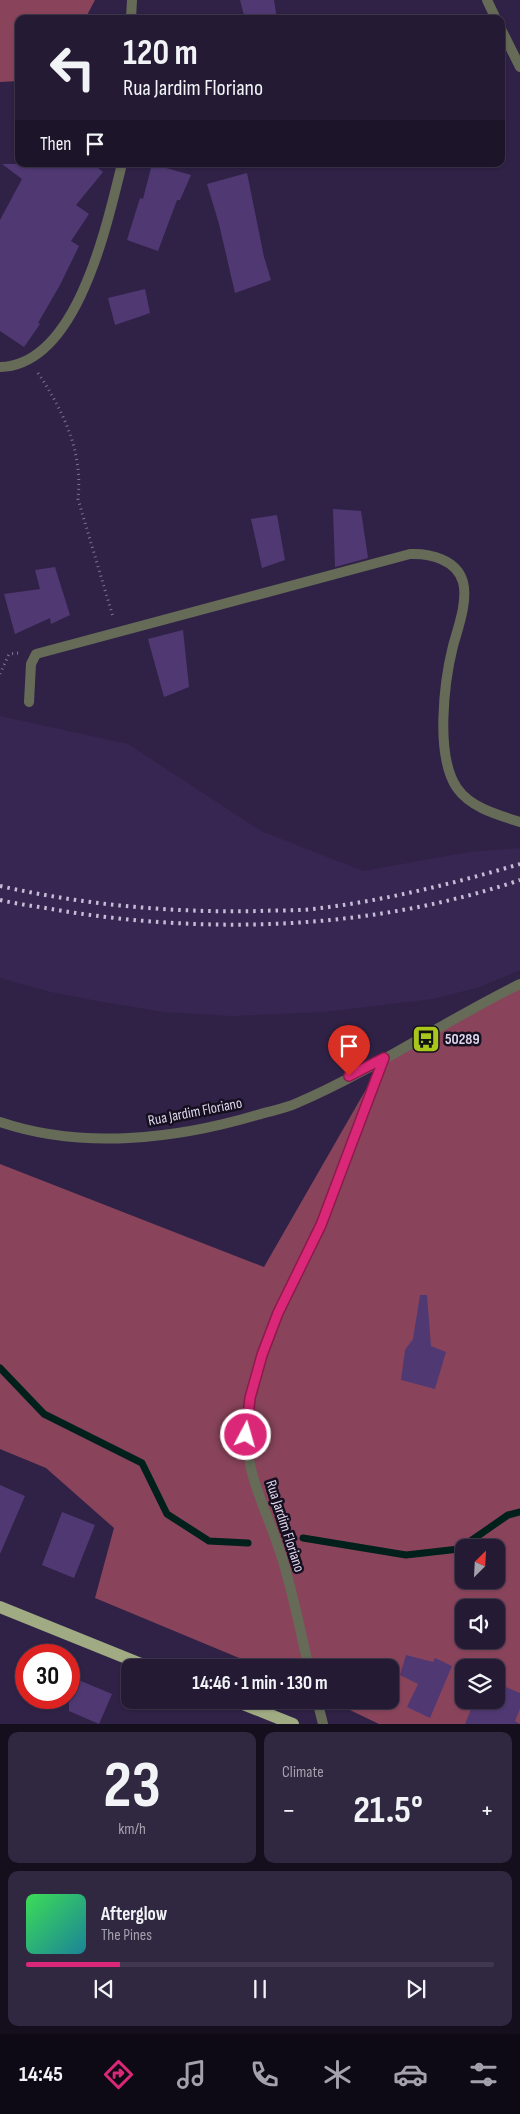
<!DOCTYPE html>
<html lang="en">
<head>
<meta charset="utf-8">
<style>
	:root { --surface:#241a34; --page:#302740; --text:#f1f3f6; --muted:#a3a1ac; --line:#41384f; --accent:#db2777 }
	body { margin:0; font-family:"Sofia Sans Condensed",sans-serif; background:var(--page); color:var(--text); height:100vh; display:flex; flex-direction:column; font-size:19px; white-space:nowrap }
	* { box-sizing:border-box; margin:0 }
	p { font-size:16px; color:var(--muted) }
	.icon { flex:none; width:28px; height:28px; fill:none; stroke:currentColor; stroke-width:2; stroke-linecap:round; stroke-linejoin:round }
	.map { position:relative; height:1724px; overflow:hidden }
	.details { display:flex; flex-direction:column; gap:8px; padding:8px; background:#140e1d; flex:1 }
	.details>* { flex:none }
	.hud { position:absolute; left:15px; top:15px; width:490px; height:152px; border-radius:10px; box-shadow:0 1px 4px #0004,0 0 0 1px var(--line); background:#241a34; color:var(--text); overflow:hidden }
	.needle { width:32px; rotate:24deg }
	.controls { position:absolute; left:455px; top:1539px; display:grid; gap:10px }
	.controls a { display:grid; place-items:center; width:50px; height:50px; border-radius:10px; background:var(--surface); box-shadow:0 1px 4px #0004,0 0 0 1px var(--line); font-size:25px }
	.speed { position:absolute; left:15px; top:1644px; display:flex; gap:10px; font-size:25px; font-weight:700; text-align:center }
	.speed>* { display:grid; place-content:center; width:65px; height:65px; border-radius:50%; background:var(--surface); box-shadow:0 1px 4px #0004,0 0 0 1px var(--line); line-height:1 }
	.speed .limit { border:8px solid #d22; background:#fff; color:#111 }
	.pin { position:absolute; display:grid; place-items:center; width:42px; height:42px; color:#fff; margin:-51px -21px; border-radius:50% 50% 50% 0; rotate:-45deg; box-shadow:0 0 5px #0007 }
	.pin .icon { rotate:45deg }
	.me { position:absolute; width:55px; margin:-28px; rotate:6deg; stroke-linejoin:round; filter:drop-shadow(0 0 4px #0008) }
	.turn { display:flex; align-items:center; gap:18px; height:105px; padding:0 25px; font-size:22px }
	.turn .icon { width:65px; height:65px; stroke-width:2.5 }
	.turn b { display:block; font-size:35px; line-height:42px }
	.then { display:flex; align-items:center; height:48px; padding:0 25px; background:#0003; gap:10px; font-size:19px }
	.big { font-size:38px; font-weight:700; line-height:1.1 }
	.details .widget { flex:1; display:flex; flex-direction:column; justify-content:center; gap:8px; min-width:0; padding:0 18px; border-radius:10px; background:var(--page) }
	.details .dial { align-items:center; gap:0 }
	.dial b { font-size:65px; line-height:1 }
	.song { display:flex; align-items:center; gap:15px }
	.cover { width:60px; height:60px; border-radius:8px; background:linear-gradient(135deg,hsl(130 70% 55%),hsl(190 70% 35%)) }
	.played { height:5px; border-radius:2px; background:linear-gradient(90deg,var(--accent) 20%,var(--line) 20%) }
	.keys { display:flex; justify-content:space-around; direction:ltr }
	.heat { display:flex; justify-content:space-between; align-items:center; font-size:28px; direction:ltr }
	.details .tiles { flex:1; display:grid; gap:8px; grid-template-columns:1fr 1fr }
	.widget:last-child { grid-column:span 2 }
	.trip { position:absolute; left:121px; top:1659px; width:278px; height:50px; border-radius:10px; background:var(--surface); box-shadow:0 1px 4px #0004,0 0 0 1px var(--line); font-weight:700; line-height:50px; text-align:center }
	.menu { display:flex; height:80px; justify-content:space-around; align-items:center; background:#0e0a15; color:var(--muted) }
	.menu .icon { width:35px; height:35px }
	.menu .active { color:var(--accent) }
	.menu b { font-size:22px; color:var(--text) }
	.map>svg:first-child { display:block }
	.built { fill:#372651 }
	.forest { fill:#89445b; fill-rule:evenodd }
	.lines { fill:none; stroke-linecap:round; stroke-linejoin:round }
	.stream { stroke:#01201b; stroke-width:7 }
	.building { fill:#503973 }
	.path { stroke:#7d7290; stroke-width:3; stroke-dasharray:1 4; stroke-linecap:butt }
	.street { stroke:#666b58; stroke-width:10 }
	.primary { stroke:#a0ab84; stroke-width:12 }
	.rail { stroke:#c5bdd6; stroke-width:4; stroke-dasharray:2.5 5; stroke-linecap:butt }
	.route-casing { stroke:#8e194d; stroke-width:12 }
	.route { stroke:#db2777; stroke-width:9 }
	.labels { text-anchor:middle; dominant-baseline:central; stroke-width:5; stroke-linejoin:round; paint-order:stroke }
	.poi-label { font-size:15px; font-weight:bold; fill:#ddd6ed; stroke:#150f1f; text-anchor:start }
	.street-label { font-size:15px; fill:#ddd6ed; stroke:#150f1f }
</style>
</head>
<body>
<div class="map">
<svg width="520" height="1724" viewBox="0 0 520 1724">
	<rect width="100%" height="100%" fill="#302246"/>
	<path class="built" d="M 0,716 L 128,744 L 261,831 L 363,871 L 469,852 L 520,848 L 520,970 L 480,987 L 433,999 L 324,1012 L 232,1016 L 164,1012 L 97,1001 L 51,992 L 0,978 Z"/>
	<path class="forest" d="M 0,0 L 95,0 L 85,19 L 19,19 L 19,81 L 0,82 Z
		M 520,984 L 520,1724 L 379,1724 L 329,1700 L 390,1700 L 390,1668 L 261,1667 L 95,1598 L 114,1528 L 46,1468 L 0,1449 L 0,1164 L 264,1267 L 384,1058 ZM 464,1548 L 496,1548 L 496,1580 L 464,1580 ZM 464,1608 L 496,1608 L 496,1640 L 464,1640 ZM 464,1668 L 496,1668 L 496,1700 L 464,1700 Z"/>
	<g class="lines">
		<path class="stream" d="M 0,1368 L 44,1414 L 142,1463 L 167,1514 L 209,1541 L 248,1543
			M 303,1538 L 406,1555 L 459,1549 L 508,1515 L 520,1512"/>
	</g>
	<path class="building" d="M 240,0 L 274,0 L 277,19 L 245,19 Z
		M 2,164 L 93,164 L 103,172 L 76,205 L 89,214 L 71,241 L 79,246 L 60,285 L 38,323 L 40,324 L 24,347 L 0,331 L 0,220 L 22,179 Z
		M 152,164 L 191,175 L 180,200 L 177,200 L 158,251 L 127,240 L 140,198 L 143,199 Z
		M 247,173 L 264,257 L 271,280 L 235,293 L 219,224 L 207,184 Z
		M 145,289 L 150,313 L 115,325 L 108,298 Z
		M 333,509 L 361,511 L 368,558 L 335,567 Z
		M 277,515 L 285,560 L 262,568 L 251,519 Z
		M 55,567 L 70,615 L 51,624 L 50,618 L 15,634 L 4,594 L 40,589 L 35,570 Z
		M 183,630 L 189,687 L 164,697 L 148,639 Z
		M 420,1295 L 427,1295 L 431,1346 L 446,1352 L 435,1389 L 401,1380 L 405,1350 L 413,1339 Z
		M 0,1485 L 25,1496 L 0,1554 Z
		M 62,1512 L 95,1525 L 74,1578 L 42,1565 Z
		M 406,1655 L 433,1662 L 435,1658 L 452,1666 L 430,1718 L 407,1707 L 418,1684 L 400,1675 Z
		M 69,1676 L 112,1694 L 99,1724 L 69,1711 Z
		M 496,1683 L 520,1693 L 520,1709 L 515,1721 L 520,1724 L 465,1724 L 474,1702 L 485,1707 L 487,1700 L 496,1700 Z"/>
	<g class="lines">
		<path class="path" d="M 38,373 C 64,412 83,452 78,499 L 113,617
			M 0,674 L 9,654 L 19,653"/>
		<path class="street" d="M 487,0 L 496,19
			M 131,19 L 132,0
			M 501,29 L 520,67
			M 0,367 C 78,365 107,223 122,164
			M 29,702 L 31,664 L 36,654 L 410,554 C 430,553 457,560 463,582 C 468,601 458,628 453,646 C 444,682 435,756 457,788 C 471,808 498,815 520,822
			M 0,1122 C 82,1150 176,1139 257,1115 C 270,1111 284,1109 297,1103 C 374,1070 444,1021 520,984
			M 309,1668 C 299,1627 292,1585 278,1546 C 266,1510 246,1473 247,1434 C 248,1357 292,1293 321,1225 C 344,1170 363,1113 384,1058
			M 317,1700 L 323,1724"/>
		<path class="primary" d="M 0,1607 L 151,1668
			M 233,1700 L 293,1724"/>
		<path class="rail" d="M 0,886 C 85,905 173,913 260,911 C 277,910 295,911 313,909 C 383,901 452,884 520,864
			M 0,900 C 21,905 42,907 63,911 C 213,935 375,929 520,880"/>
	</g>
	<g class="lines">
		<g class="route-casing">
			<path id="route" d="M 246,1435 L 250,1398 L 262,1355 L 278,1313 L 321,1225 L 384,1058 L 349,1076"/>
		</g>
		<use href="#route" class="route"/>
	</g>
	<defs>
		<g id="bus-square" transform="scale(1.4375)"><rect x="-9" y="-9" width="18" height="18" rx="4" fill="#a9c71b" stroke="#150f1f"/><path d="M-5-6H5V4H4V6H2V4H-2V6H-4V4H-5ZM-3.5-4V0h7V-4ZM-3.5 1.2v1.5H-2V1.2ZM2 1.2v1.5H3.5V1.2Z" fill="#111"/></g>
	</defs>
	<g fill-rule="evenodd">
		<use href="#bus-square" x="426" y="1039"/>
	</g>
	<g class="labels">
		<g class="poi-label">
			<text x="445" y="1039">50289</text>
		</g>
		<g class="street-label">
			<text transform="translate(195 1112) rotate(-11)">Rua Jardim Floriano</text>
			<text transform="translate(285 1526) rotate(72)">Rua Jardim Floriano</text>
		</g>
	</g>
</svg>
<div class="controls">
<a><svg class="needle" viewBox="-14 -14 28 28"><path d="M0-13l5 13h-10z" fill="#e53935"/><path d="M0 13l5-13h-10z" fill="#a3a1ac"/></svg></a>
<a><svg class="icon" aria-label="sound" viewBox="0 0 24 24"><path d="M4 9h4l5-4v14l-5-4H4zM17 9q2 3 0 6"/></svg></a>
<a><svg class="icon" aria-label="layers" viewBox="0 0 24 24"><path d="M12 4l9 5-9 5-9-5zM3 14l9 5 9-5"/></svg></a>
</div>
<div class="speed"><div class="limit">30</div></div>
<div class="pin" style="left:349px;top:1076px;background:#d93025"><svg class="icon" aria-label="arrive" viewBox="0 0 24 24"><path d="M6 21V4h12l-3 4 3 4H6"/></svg></div>
<svg class="me" style="left:246px;top:1435px" viewBox="-20 -20 40 40"><circle r="17" fill="#db2777" stroke="#fff" stroke-width="3"/><path d="M0-11L8 9 0 5-8 9z" fill="#fff"/></svg>
<div class="trip">14:46 · 1 min · 130 m</div>
<div class="hud">
<div class="turn"><svg class="icon" aria-label="left" viewBox="0 0 24 24"><path d="M17 20v-9H6M10 6l-5 5 5 5"/></svg><div><b>120 m</b>Rua Jardim Floriano</div></div>
<div class="then">Then<svg class="icon" aria-label="arrive" viewBox="0 0 24 24"><path d="M6 21V4h12l-3 4 3 4H6"/></svg></div>
</div>
</div>
<section class="details">
<div class="tiles">
<div class="widget dial"><b>23</b><p>km/h</p></div>
<div class="widget"><p>Climate</p>
<div class="heat"><a>−</a><b class="big">21.5°</b><a>+</a></div>
</div>
<div class="widget">
<div class="song"><i class="cover"></i><div><b>Afterglow</b><p>The Pines</p></div></div>
<div class="played"></div>
<div class="keys"><svg class="icon" aria-label="previous" viewBox="0 0 24 24"><path d="M18 5L8 12l10 7zM5 5v14"/></svg><svg class="icon" aria-label="pause" viewBox="0 0 24 24"><path d="M8 5v14M16 5v14"/></svg><svg class="icon" aria-label="next" viewBox="0 0 24 24"><path d="M6 5l10 7-10 7zM19 5v14"/></svg></div>
</div>
</div>
</section>
<nav class="menu">
<b>14:45</b>
<svg class="icon active" aria-label="directions" viewBox="0 0 24 24"><path d="M12 3l9 9-9 9-9-9zM9 14v-3h6M13 9l2 2-2 2"/></svg>
<svg class="icon" aria-label="music" viewBox="0 0 24 24"><path d="M9 18V5l10-2v13"/><circle cx="6" cy="18" r="3"/><circle cx="16" cy="16" r="3"/></svg>
<svg class="icon" aria-label="phone" viewBox="0 0 24 24"><path d="M5 4h4l2 5-3 2q2 4 5 5l2-3 5 2v4C11 20 4 13 5 4z"/></svg>
<svg class="icon" aria-label="climate" viewBox="0 0 24 24"><path d="M12 3v18M4 7l16 10M4 17L20 7"/></svg>
<svg class="icon" aria-label="car" viewBox="0 0 24 24"><path d="M5 17H2v-5l4-1 3-4h7l3 4 3 1v5h-3M9 17h6M6 11h13"/><circle cx="7" cy="17" r="2"/><circle cx="17" cy="17" r="2"/></svg>
<svg class="icon" aria-label="filters" viewBox="0 0 24 24"><path d="M4 7h16M4 17h16"/><circle cx="9" cy="7" r="2"/><circle cx="15" cy="17" r="2"/></svg>
</nav>
</body>
</html>
